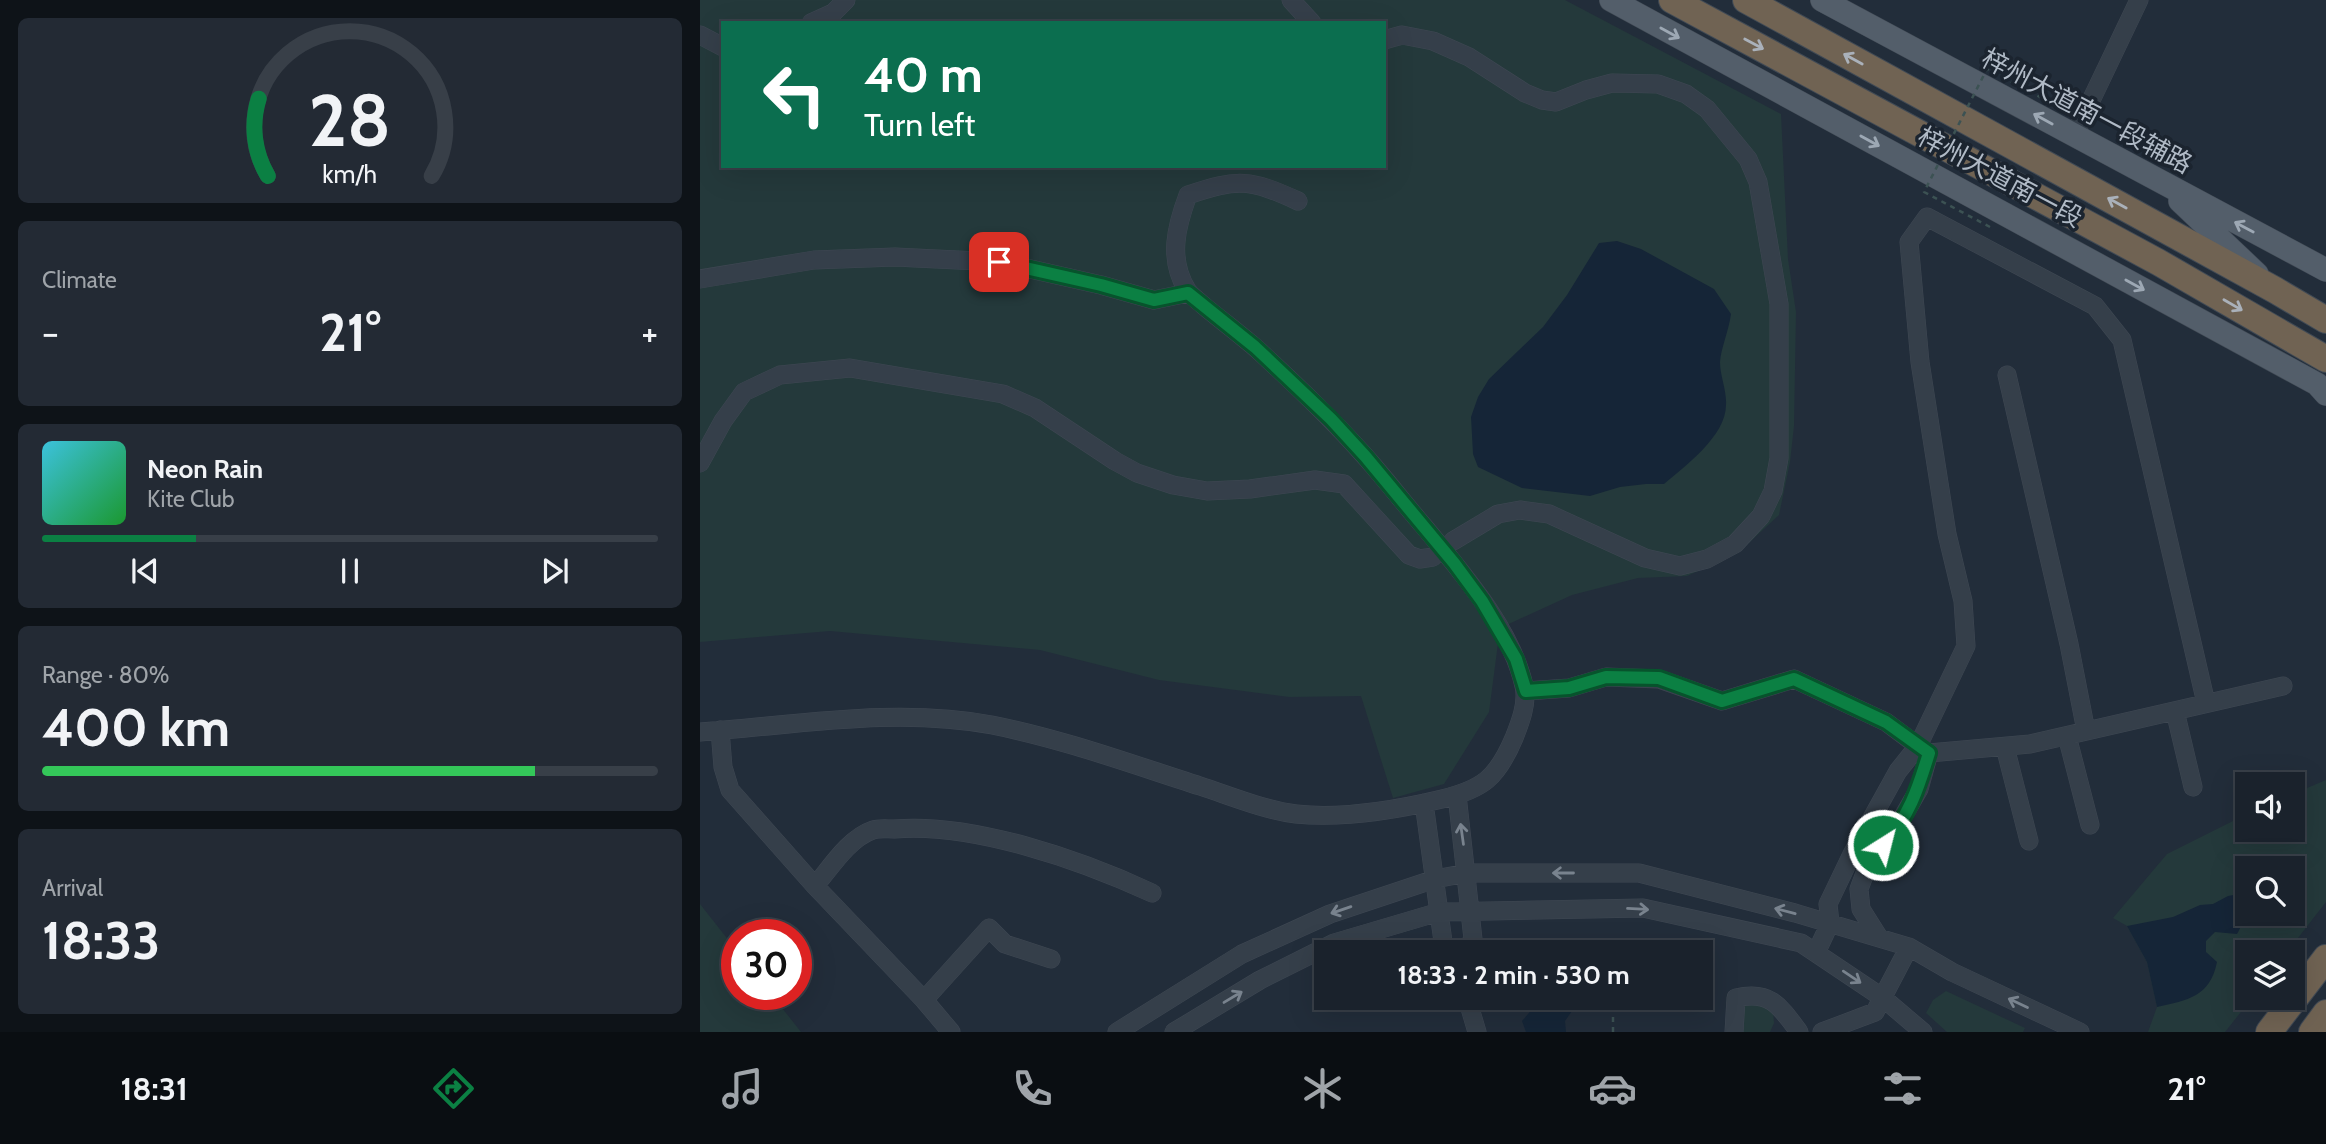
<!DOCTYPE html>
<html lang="en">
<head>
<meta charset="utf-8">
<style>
	:root { --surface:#1a222c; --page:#232a34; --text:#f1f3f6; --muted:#9fa4a9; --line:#383f48; --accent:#0b8043 }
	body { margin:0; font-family:Cabin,"Noto Sans SC",sans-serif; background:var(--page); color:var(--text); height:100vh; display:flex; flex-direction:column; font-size:26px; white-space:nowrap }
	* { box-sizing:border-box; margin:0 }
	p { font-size:23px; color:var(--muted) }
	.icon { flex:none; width:38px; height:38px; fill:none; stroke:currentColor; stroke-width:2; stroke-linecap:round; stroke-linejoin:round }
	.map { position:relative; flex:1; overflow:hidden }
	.details { display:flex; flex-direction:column; gap:18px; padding:18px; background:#0e1318; width:700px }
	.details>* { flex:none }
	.top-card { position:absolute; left:21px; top:21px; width:665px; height:147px; border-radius:0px; box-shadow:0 7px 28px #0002,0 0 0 2px var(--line); background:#0b6e4f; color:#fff; overflow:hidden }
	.buttons { position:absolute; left:1535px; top:772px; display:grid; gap:14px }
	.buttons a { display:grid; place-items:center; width:70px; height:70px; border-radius:0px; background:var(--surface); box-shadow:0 7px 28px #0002,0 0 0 2px var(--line); font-size:35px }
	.speed { position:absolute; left:21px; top:919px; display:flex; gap:14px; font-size:35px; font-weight:700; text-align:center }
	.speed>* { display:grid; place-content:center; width:91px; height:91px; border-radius:50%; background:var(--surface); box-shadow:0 7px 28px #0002,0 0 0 2px var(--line); line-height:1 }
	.speed .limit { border:10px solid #d22; background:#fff; color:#111 }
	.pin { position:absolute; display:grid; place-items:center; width:60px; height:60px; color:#fff; margin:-30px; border-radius:14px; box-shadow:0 4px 10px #0006 }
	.me { position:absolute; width:77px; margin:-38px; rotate:36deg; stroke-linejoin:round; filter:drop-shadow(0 0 5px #0008) }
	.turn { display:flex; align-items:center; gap:24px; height:147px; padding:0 28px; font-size:32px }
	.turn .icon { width:91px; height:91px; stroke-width:2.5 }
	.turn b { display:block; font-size:49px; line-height:60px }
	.big { font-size:52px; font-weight:800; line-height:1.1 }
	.details .card { flex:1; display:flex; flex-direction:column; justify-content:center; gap:10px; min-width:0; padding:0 24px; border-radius:10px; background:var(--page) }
	.details .dial { align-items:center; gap:0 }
	.dial svg { height:182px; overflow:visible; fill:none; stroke:var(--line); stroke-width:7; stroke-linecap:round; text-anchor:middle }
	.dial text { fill:var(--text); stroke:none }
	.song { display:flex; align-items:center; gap:21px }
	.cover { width:84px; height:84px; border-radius:10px; background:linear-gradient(135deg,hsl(190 70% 55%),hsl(130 70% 35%)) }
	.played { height:7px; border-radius:4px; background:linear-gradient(90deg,var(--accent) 25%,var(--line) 25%) }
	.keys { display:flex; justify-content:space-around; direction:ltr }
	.heat { display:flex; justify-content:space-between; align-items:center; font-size:38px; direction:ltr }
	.charge { height:10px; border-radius:5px; background:linear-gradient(90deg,#34c759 80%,var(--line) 0) }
	.trip { position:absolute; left:614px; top:940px; width:399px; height:70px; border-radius:0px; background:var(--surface); box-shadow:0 7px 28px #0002,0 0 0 2px var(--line); font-weight:800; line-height:70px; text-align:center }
	.menu { display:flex; height:112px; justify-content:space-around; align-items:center; background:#0a0e12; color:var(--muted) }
	.menu .icon { width:49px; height:49px }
	.menu .active { color:var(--accent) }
	.menu b { font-size:32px; color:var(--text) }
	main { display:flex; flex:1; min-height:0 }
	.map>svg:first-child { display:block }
	.green { fill:#24393b; fill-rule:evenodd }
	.water { fill:#152537 }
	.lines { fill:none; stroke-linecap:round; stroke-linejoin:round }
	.minor-casing { stroke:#3f4853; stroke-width:19 }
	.major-casing { stroke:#3f4853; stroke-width:24 }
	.highway-casing { stroke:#404a55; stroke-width:28 }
	.path { stroke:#3c5253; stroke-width:2.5; stroke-dasharray:5 5; stroke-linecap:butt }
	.minor { stroke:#353f4a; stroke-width:18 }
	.major { stroke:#535e6a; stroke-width:23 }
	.highway { stroke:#706353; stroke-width:26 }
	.path-bridge { stroke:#3c5253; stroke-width:2.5; stroke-dasharray:5 5; stroke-linecap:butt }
	.oneway { stroke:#9da8b4 }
	.oneway2 { stroke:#aab1ba }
	.oneway3 { stroke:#79838e }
	.route-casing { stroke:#07532c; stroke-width:18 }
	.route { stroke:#0b8043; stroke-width:12 }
	.labels { text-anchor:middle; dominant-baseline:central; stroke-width:7; stroke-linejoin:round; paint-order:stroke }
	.street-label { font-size:26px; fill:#b0bac6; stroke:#1b242f }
</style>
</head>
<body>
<main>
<section class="details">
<div class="card dial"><svg viewBox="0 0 100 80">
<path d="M14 69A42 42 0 1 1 86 69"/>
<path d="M14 69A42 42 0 0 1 10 35" stroke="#0b8043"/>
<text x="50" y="56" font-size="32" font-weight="700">28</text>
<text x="50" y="72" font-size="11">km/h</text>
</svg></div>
<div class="card"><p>Climate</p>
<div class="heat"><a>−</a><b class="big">21°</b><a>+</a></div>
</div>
<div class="card">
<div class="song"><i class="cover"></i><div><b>Neon Rain</b><p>Kite Club</p></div></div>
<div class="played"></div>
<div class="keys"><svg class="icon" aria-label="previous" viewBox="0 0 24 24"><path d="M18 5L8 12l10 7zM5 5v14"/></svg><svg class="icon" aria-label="pause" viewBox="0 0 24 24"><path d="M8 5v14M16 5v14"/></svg><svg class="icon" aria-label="next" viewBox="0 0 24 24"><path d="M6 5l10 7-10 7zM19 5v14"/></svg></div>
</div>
<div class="card"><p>Range · 80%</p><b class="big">400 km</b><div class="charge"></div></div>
<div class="card"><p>Arrival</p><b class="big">18:33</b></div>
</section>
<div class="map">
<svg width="1626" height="1032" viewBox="0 0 1626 1032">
	<rect width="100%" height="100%" fill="#222d3a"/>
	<path class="green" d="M 0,0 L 865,0 L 1081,114 L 1088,259 L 1096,312 L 1094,426 L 1090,462 L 1079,515 L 1038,553 L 987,576 L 938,578 L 872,595 L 800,628 L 789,712 L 744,784 L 693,798 L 661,696 L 589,697 L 459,680 L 340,650 L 130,631 L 0,642 ZM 23,23 L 684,23 L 684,166 L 23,166 Z
		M 1626,780 L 1626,902 L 1587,952 L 1547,952 L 1547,998 L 1552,998 L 1525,1032 L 1448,1032 L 1457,1007 L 1447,962 L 1427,926 L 1413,918 L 1467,854 L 1547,814 L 1547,830 L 1592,830 L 1593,794 ZM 1547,868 L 1592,868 L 1592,914 L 1547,914 Z
		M 0,904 L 37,951 L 37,994 L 71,994 L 101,1032 L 0,1032 Z
		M 1246,991 L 1325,1028 L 1323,1032 L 1247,1032 L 1226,1013 L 1233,1000 Z
		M 1051,1000 L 1073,1010 L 1074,1023 L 1070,1032 L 1039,1032 L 1036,1012 Z"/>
	<path class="water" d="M 917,241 L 941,249 L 1014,289 L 1031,314 C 1029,330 1021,348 1020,362 C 1020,376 1027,391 1026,405 C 1026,436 985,466 964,484 L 946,484 L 920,487 L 890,496 L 822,488 L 778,467 L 773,454 L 771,417 L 778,397 L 789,379 L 843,327 L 867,295 L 899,243 Z
		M 1539,894 C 1547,905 1544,923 1537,934 L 1515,932 L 1506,941 L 1506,952 L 1517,962 C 1510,997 1488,1000 1457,1007 L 1447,962 L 1427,926 L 1473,917 L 1500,905 L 1513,904 L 1528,896 Z
		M 868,1004 L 872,1011 L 865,1021 L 866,1032 L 826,1032 L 822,1021 L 835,1006 L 850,1007 Z"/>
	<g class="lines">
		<g class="minor-casing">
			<path id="minor" d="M 591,0 L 612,23
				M 111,23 L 133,13 L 146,0
				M 0,35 L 23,47
				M 684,40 L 702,35 L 733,41 L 769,57 L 825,93 L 842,100 L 856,102 L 886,90 L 912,83 L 958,84 L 986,94 L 1007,109 L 1048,159 L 1058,182 L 1079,304 L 1079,458 L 1073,491 L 1061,516 L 1035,544 L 1007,559 L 980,566 L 945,558 L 849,514 L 820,510 L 798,514 L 753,541
				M 1374,136 L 1439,0
				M 0,279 L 114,260 L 195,257 L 299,262 L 401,285 L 454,300 L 488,293
				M 1307,375 L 1369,644 L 1386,731
				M 0,463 L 23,421 L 44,392 L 80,375 L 150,368 L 303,394 L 335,408 L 415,461 L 437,473 L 473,485 L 507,491 L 550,489 L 615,480 L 644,484 L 709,555 L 720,559 L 733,557
				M 826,691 L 869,688 L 906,677 L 959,679 L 1022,701 L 1094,679 L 1186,722 L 1218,746 L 1266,646 L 1263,601 L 1247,534 L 1220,362 L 1209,242 L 1227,217 L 1395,306 L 1422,340 L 1506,703
				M 1475,711 L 1493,787
				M 20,730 L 23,767 L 30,790 L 115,886 L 224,1000 L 251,1032
				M 0,732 C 97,725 196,707 292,725 C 363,739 431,764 500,786 C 531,796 564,810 596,814 C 643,819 696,810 742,799 C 783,789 797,778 814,738 C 820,723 828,703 824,686 C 812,630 763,574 727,530 C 705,505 685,478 662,453 C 630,417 594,383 558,350 C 541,335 522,321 504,306 C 499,301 491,296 487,290 C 468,259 476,227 488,195 C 538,178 550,179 598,201
				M 1367,736 L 1390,825
				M 1305,747 L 1329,841
				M 1229,753 L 1330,744 L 1583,686
				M 757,795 L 773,939 L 765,952
				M 724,803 L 744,949 L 748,952
				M 115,886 C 131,867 149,838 173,830 C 179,828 187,829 194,829 C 272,822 381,860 452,893
				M 1116,953 L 1130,923 L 1128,904 L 1152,854 L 1198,771 L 1218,746 L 1229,753 L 1219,789 L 1194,832 L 1171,857 L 1159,889 L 1161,909 L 1178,936
				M 767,998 L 777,1032
				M 224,1000 L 289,928 L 305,944 L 351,959
				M 417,1032 L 542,954 L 630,914 L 735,879 L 767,873 L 939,873 L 1095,913 L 1209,947 L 1252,972 L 1380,1032
				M 474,1032 L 560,980 L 634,943 L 739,912 L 943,908 L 1101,943 L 1183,998 L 1223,1032
				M 1034,1032 L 1036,998 C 1070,990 1080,1006 1099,1032
				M 1122,1032 L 1175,1012 L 1209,947"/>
		</g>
		<g class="major-casing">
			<path id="major" d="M 911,0 L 1617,384 L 1626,394
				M 1122,0 L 1626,270
				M 1480,201 L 1557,274"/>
		</g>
		<g class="highway-casing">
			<path id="highway" d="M 972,0 L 1458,262 L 1626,359
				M 1046,0 L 1575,290 L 1626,320
				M 1569,1032 L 1626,958
				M 1612,1032 L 1626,1013"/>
		</g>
		<path class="path" d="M 913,1032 L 913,998"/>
		<use href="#minor" class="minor"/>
		<use href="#major" class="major"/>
		<use href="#highway" class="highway"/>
		<path class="path-bridge" d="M 1290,227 L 1224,192 L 1287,69 L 1355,105"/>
	</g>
	<defs><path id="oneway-shaft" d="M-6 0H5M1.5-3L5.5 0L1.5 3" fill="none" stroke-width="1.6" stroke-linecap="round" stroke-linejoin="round" transform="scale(1.75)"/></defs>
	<g class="oneway">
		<use href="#oneway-shaft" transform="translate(970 33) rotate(29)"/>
		<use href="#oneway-shaft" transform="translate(1343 119) rotate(-151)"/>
		<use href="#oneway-shaft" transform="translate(1170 141) rotate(29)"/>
		<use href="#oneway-shaft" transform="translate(1544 227) rotate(-152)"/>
		<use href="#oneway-shaft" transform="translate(1435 285) rotate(29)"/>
	</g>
	<g class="oneway2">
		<use href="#oneway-shaft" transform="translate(1054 44) rotate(28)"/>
		<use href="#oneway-shaft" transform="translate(1153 59) rotate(-151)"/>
		<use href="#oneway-shaft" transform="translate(1417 203) rotate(-151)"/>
		<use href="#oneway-shaft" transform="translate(1533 305) rotate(30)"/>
	</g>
	<g class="oneway3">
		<use href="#oneway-shaft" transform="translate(762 834) rotate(-98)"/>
		<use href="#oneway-shaft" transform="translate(863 873) rotate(-180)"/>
		<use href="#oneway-shaft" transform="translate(938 909) rotate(3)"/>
		<use href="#oneway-shaft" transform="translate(641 910) rotate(161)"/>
		<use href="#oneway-shaft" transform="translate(1085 911) rotate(-165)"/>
		<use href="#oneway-shaft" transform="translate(1152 977) rotate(34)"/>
		<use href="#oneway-shaft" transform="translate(533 997) rotate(-31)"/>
		<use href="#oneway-shaft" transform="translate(1318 1003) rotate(-155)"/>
	</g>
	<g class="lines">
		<g class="route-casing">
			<path id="route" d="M 299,262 L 401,285 L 454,300 L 488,293 L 555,347 L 631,419 L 665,456 L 754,563 L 782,601 L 816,659 L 826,691 L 869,688 L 906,677 L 959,678 L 1022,701 L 1094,679 L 1186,722 L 1229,753 C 1218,789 1209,817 1183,845"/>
		</g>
		<use href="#route" class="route"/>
	</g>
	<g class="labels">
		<g class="street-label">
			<text transform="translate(1387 111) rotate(28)">梓州大道南一段辅路</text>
			<text transform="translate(1300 177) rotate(28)">梓州大道南一段</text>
		</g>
	</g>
</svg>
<div class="buttons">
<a><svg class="icon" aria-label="sound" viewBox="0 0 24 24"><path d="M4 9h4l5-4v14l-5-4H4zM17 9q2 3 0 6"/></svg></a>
<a><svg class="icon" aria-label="search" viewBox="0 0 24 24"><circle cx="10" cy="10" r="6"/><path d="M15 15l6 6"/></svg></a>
<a><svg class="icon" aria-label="layers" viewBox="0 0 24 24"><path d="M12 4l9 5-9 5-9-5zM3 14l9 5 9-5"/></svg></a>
</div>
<div class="speed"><div class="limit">30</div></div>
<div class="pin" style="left:299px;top:262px;background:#d93025"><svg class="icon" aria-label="arrive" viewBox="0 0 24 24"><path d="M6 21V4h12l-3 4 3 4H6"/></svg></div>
<svg class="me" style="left:1183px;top:845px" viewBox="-20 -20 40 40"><circle r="17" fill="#0b8043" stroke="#fff" stroke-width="3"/><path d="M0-11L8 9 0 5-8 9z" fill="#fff"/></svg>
<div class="trip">18:33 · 2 min · 530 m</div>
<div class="top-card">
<div class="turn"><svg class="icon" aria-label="left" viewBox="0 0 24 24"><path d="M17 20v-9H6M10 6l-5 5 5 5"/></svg><div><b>40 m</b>Turn left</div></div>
</div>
</div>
</main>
<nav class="menu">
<b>18:31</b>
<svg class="icon active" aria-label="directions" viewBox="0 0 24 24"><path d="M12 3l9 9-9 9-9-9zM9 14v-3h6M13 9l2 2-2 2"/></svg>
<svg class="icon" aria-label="music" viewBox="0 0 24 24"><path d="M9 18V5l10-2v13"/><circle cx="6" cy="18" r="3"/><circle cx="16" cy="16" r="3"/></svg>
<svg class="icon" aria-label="phone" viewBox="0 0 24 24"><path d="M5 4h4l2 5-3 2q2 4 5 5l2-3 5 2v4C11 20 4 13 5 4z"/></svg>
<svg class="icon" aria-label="climate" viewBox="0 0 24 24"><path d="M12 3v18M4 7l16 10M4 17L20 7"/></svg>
<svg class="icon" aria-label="car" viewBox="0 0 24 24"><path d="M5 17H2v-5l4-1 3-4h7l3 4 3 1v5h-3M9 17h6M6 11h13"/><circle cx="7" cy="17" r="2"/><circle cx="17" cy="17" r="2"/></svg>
<svg class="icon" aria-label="filters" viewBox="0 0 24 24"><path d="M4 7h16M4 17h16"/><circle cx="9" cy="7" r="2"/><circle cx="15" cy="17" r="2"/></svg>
<b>21°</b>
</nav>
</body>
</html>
